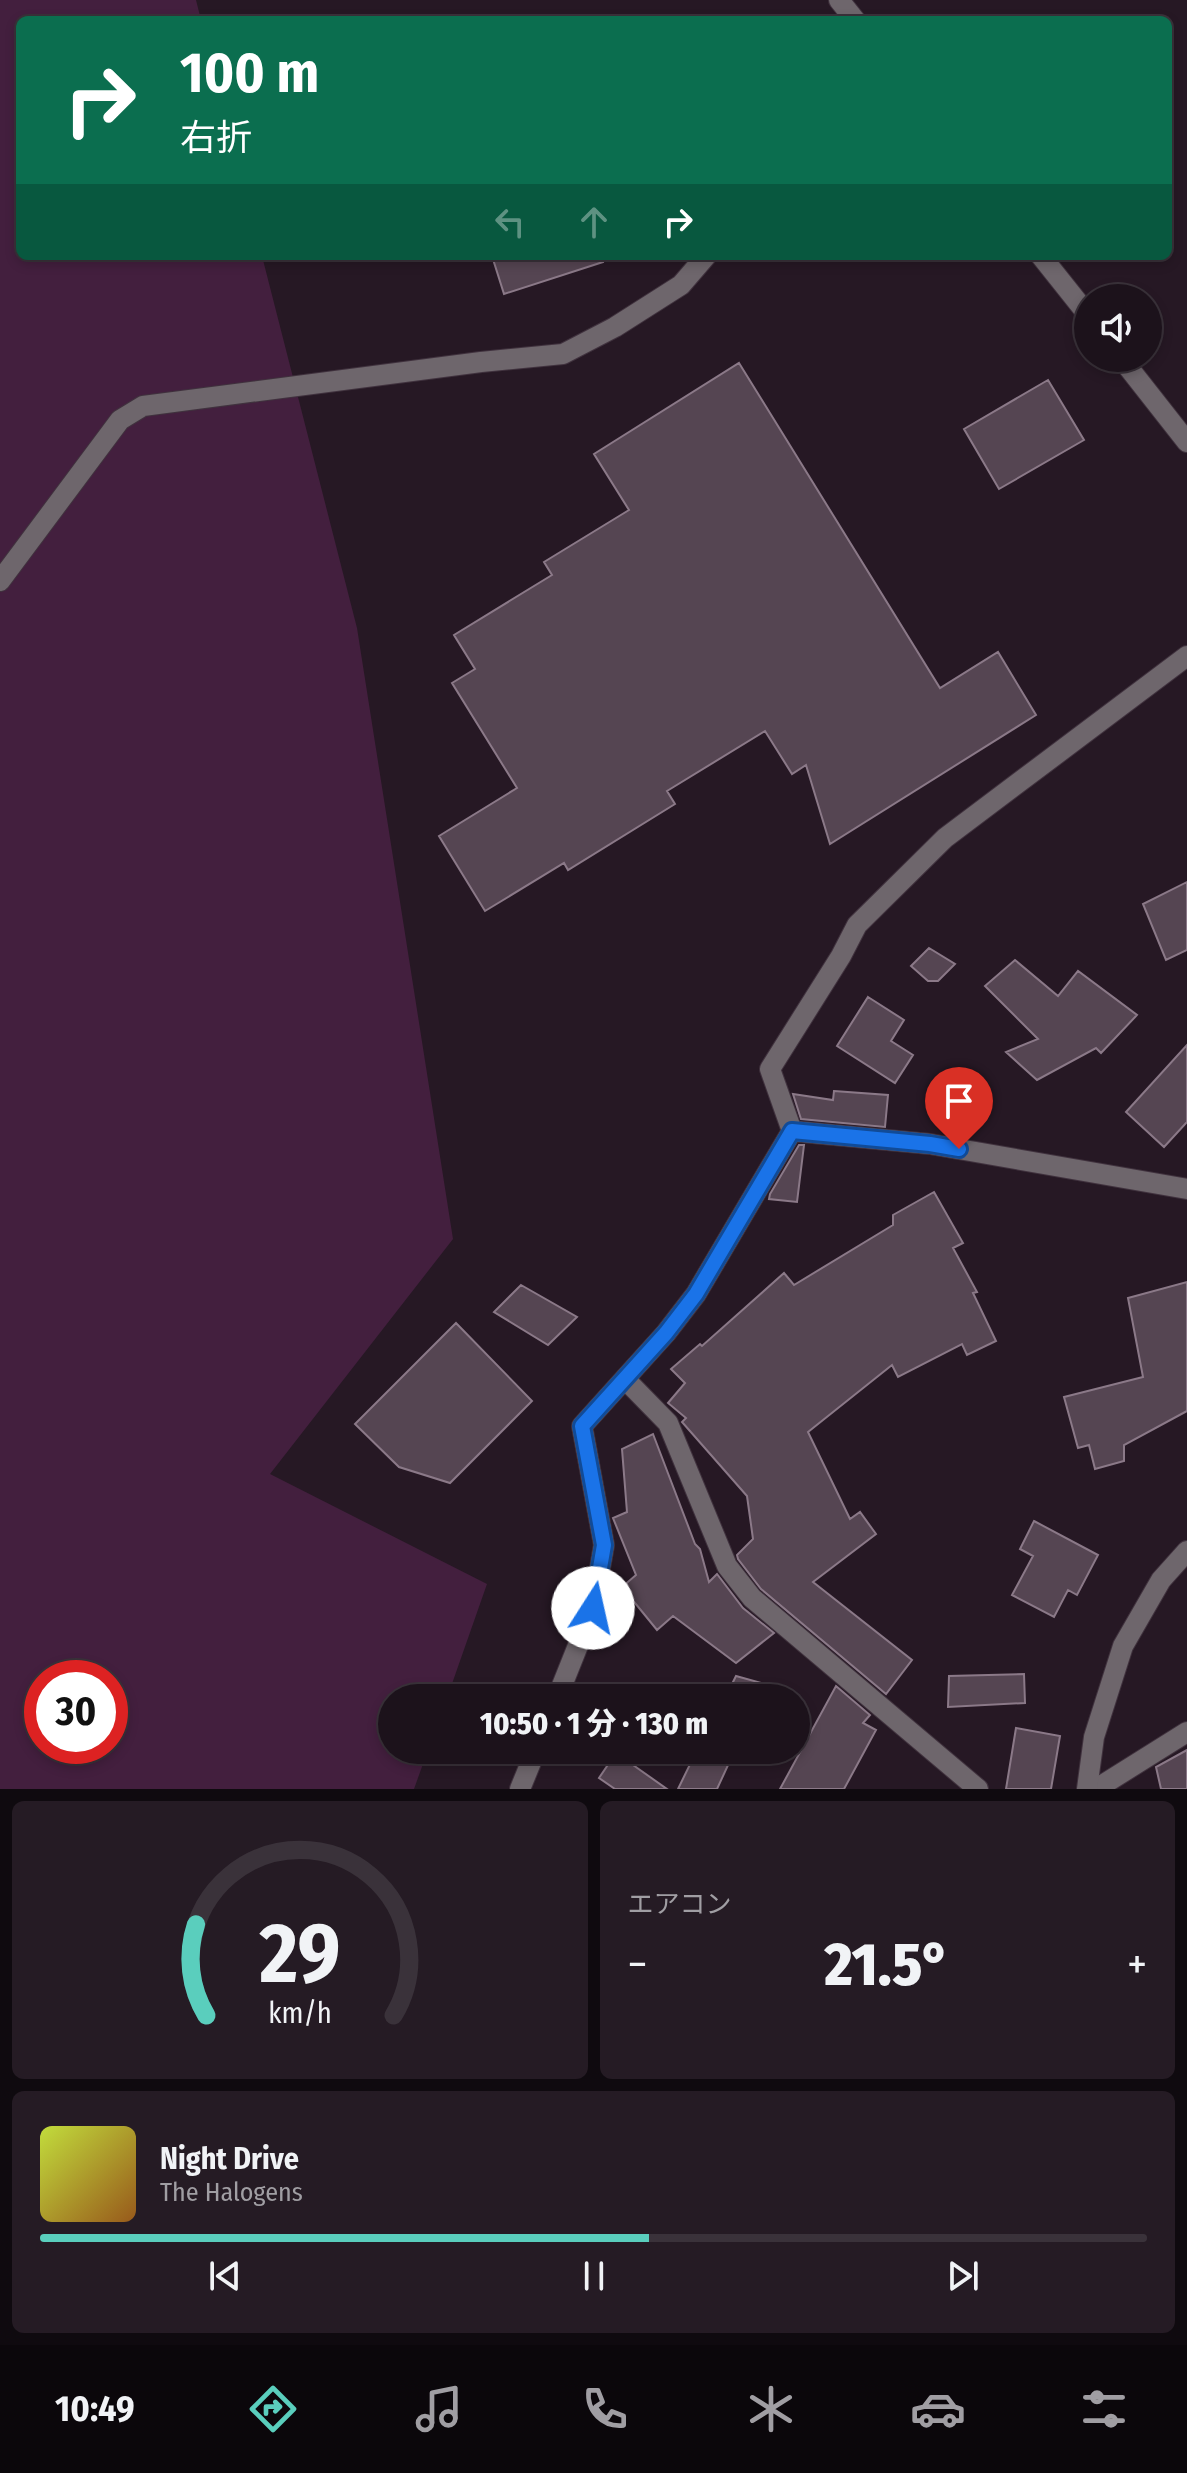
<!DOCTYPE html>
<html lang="ja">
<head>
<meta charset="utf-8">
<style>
	:root { --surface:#1c121b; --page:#251b24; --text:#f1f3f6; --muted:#a09ea3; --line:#3a323a; --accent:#5acebd }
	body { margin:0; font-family:"Fira Sans Condensed","Noto Sans JP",sans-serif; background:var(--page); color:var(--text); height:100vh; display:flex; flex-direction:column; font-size:30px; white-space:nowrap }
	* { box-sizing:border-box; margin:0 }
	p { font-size:26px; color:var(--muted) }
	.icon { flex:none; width:44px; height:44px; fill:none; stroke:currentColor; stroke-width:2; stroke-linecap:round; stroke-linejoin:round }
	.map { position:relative; height:1789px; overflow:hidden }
	.details { display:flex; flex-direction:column; gap:12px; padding:12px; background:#0f0a0f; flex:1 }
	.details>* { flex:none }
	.banner { position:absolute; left:16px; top:16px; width:1156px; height:244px; border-radius:12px; box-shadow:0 4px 12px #0003,0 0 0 2px var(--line); background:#0b6e4f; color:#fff; overflow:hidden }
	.controls { position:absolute; left:1074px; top:284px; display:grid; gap:16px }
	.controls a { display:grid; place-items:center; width:88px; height:88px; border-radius:50%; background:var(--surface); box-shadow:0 4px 12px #0003,0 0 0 2px var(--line); font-size:40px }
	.speed { position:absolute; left:24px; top:1660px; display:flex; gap:16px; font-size:40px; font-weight:700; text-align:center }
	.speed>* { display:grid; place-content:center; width:104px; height:104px; border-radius:50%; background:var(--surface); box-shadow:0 4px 12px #0003,0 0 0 2px var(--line); line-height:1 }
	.speed .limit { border:12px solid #d22; background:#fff; color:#111 }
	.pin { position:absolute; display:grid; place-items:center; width:68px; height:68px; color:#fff; margin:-82px -34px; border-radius:50% 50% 50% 0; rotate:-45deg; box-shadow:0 0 8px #0007 }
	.pin .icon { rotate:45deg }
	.me { position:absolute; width:88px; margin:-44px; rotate:10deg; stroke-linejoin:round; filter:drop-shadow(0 0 6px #0008) }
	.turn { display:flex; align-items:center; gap:28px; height:168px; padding:0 32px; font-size:36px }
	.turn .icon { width:104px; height:104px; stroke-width:2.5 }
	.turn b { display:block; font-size:56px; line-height:68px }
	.lanes { display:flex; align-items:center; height:76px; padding:0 32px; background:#0003; justify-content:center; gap:40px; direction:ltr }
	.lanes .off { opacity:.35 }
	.big { font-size:60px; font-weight:800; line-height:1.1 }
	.details .tile { flex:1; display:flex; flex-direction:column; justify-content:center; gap:12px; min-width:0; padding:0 28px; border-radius:12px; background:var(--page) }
	.details .dial { align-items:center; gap:0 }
	.dial svg { height:208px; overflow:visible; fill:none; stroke:var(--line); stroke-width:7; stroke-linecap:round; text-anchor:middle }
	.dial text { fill:var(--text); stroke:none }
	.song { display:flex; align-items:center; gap:24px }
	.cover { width:96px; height:96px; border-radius:12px; background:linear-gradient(135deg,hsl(70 70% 55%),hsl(30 70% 35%)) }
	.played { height:8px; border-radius:4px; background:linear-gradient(90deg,var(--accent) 55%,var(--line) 55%) }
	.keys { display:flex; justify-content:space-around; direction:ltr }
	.heat { display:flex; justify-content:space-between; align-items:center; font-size:44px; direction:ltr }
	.details .tiles { flex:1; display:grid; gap:12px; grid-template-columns:1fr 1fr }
	.tile:last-child { grid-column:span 2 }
	.trip { position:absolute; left:378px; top:1684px; width:432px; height:80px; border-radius:40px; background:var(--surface); box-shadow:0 4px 12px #0003,0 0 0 2px var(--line); font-weight:800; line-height:80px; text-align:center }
	.tabs { display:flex; height:128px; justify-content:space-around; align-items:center; background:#0b070b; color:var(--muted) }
	.tabs .icon { width:56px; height:56px }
	.tabs .selected { color:var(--accent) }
	.tabs b { font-size:36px; color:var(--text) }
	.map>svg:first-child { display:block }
	.green { fill:#431f3e; fill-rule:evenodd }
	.building { fill:#554552; stroke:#8b7988; stroke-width:2 }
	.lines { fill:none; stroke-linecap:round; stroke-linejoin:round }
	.service-casing { stroke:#40323e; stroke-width:22 }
	.minor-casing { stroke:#40323e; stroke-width:22 }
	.tertiary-casing { stroke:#40323e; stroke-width:22 }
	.service { stroke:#6e666c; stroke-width:20 }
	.minor { stroke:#6e666c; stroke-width:20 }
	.tertiary { stroke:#6e666c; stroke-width:20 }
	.route-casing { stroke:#114b97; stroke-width:20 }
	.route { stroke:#1a73e8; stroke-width:14 }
</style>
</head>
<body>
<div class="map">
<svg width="1187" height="1789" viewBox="0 0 1187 1789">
	<rect width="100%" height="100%" fill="#261824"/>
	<path class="green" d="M 0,0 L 196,0 L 201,20 L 20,20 L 20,256 L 262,256 L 357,628 L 453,1239 L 270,1474 L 487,1584 L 447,1698 L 392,1698 L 392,1750 L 428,1750 L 414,1789 L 0,1789 ZM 42,1678 L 110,1678 L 110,1746 L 42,1746 Z"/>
	<path class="building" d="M 492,256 L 602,256 L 603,262 L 504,294 Z
		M 739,363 L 940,688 L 998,652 L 1036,715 L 830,844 L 806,765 L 792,774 L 765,731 L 667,791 L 675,804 L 568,870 L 564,863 L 485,911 L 439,836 L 517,788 L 452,683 L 475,669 L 454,635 L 552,575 L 544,562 L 629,510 L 594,454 Z
		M 1048,380 L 1084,440 L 999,489 L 964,429 Z
		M 1187,882 L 1187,950 L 1166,960 L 1143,904 Z
		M 929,948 L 955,964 L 938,981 L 928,981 L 911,966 Z
		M 1015,960 L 1058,996 L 1078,971 L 1137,1015 L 1101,1053 L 1096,1048 L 1037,1080 L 1006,1052 L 1038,1039 L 985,986 Z
		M 868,997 L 904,1020 L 891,1041 L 913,1055 L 895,1083 L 837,1046 Z
		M 1187,1045 L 1187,1122 L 1164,1147 L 1126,1112 Z
		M 834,1091 L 888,1095 L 885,1127 L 801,1119 L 793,1094 L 833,1100 Z
		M 799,1145 L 804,1145 L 797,1202 L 769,1199 L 770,1194 Z
		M 934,1192 L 963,1243 L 953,1248 L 977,1292 L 973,1293 L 996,1341 L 967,1355 L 962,1344 L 898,1377 L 892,1365 L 808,1432 L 850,1519 L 860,1512 L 876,1534 L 813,1582 L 912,1660 L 886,1694 L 761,1589 L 738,1559 L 737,1555 L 753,1539 L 747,1496 L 682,1422 L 686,1418 L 668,1403 L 685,1383 L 671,1369 L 700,1344 L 702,1346 L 784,1273 L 794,1285 L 893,1225 L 893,1215 Z
		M 1187,1282 L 1187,1411 L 1124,1445 L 1124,1461 L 1095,1469 L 1089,1445 L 1078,1448 L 1064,1397 L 1143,1377 L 1128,1298 Z
		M 521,1285 L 577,1317 L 548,1345 L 494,1312 Z
		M 456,1323 L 532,1401 L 450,1483 L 399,1467 L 355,1424 Z
		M 653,1434 L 695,1544 L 700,1549 L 709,1582 L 717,1574 L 743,1608 L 774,1633 L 736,1663 L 673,1616 L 657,1630 L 622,1587 L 636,1575 L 613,1518 L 627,1512 L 622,1449 Z
		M 1034,1521 L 1098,1555 L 1077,1595 L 1068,1590 L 1054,1617 L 1012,1595 L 1033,1556 L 1020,1549 Z
		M 1024,1674 L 1025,1703 L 948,1707 L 949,1676 Z
		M 736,1676 L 765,1684 L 759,1698 L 725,1698 Z
		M 836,1686 L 870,1715 L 863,1723 L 876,1730 L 844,1789 L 780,1789 Z
		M 1016,1728 L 1060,1736 L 1051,1789 L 1006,1789 Z
		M 697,1750 L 735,1750 L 717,1789 L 678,1789 Z
		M 1187,1750 L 1187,1789 L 1161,1789 L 1156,1767 Z
		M 616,1753 L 667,1789 L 615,1789 L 599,1778 Z"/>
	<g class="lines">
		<g class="service-casing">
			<path id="service" d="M 0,581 L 120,420 L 143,406 L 481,362 L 563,354 L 615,327 L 681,285 L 706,256"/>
		</g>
		<g class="minor-casing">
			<path id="minor" d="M 792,1131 L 930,1144 L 1187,1189
				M 625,1379 L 668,1423 L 727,1566 L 752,1598 L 978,1789
				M 557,1698 L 593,1608 L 604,1545 L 582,1426 L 666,1333 L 696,1294 L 792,1131 L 770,1069 L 841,956 L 857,925 L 945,838 L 1187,656
				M 520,1789 L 536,1750
				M 1096,1789 L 1187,1732"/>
		</g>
		<g class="tertiary-casing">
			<path id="tertiary" d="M 839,0 L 855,20
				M 1041,256 L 1088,315
				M 1121,358 L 1187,442
				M 1087,1789 L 1094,1737 L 1123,1646 L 1161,1580 L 1187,1551"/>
		</g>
		<use href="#service" class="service"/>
		<use href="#minor" class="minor"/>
		<use href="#tertiary" class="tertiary"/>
	</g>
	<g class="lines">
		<g class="route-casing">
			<path id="route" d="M 593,1608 L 604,1545 L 582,1426 L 666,1333 L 696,1294 L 792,1131 L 930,1144 L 959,1149"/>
		</g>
		<use href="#route" class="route"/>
	</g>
</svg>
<div class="controls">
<a><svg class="icon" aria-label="sound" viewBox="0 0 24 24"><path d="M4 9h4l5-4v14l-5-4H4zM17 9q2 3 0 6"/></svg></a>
</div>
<div class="speed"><div class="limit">30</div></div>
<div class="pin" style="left:959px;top:1149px;background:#d93025"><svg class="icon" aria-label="arrive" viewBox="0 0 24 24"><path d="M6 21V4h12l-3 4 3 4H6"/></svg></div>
<svg class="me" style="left:593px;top:1608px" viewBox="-20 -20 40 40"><circle r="19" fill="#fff"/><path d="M0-13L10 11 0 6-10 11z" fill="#1a73e8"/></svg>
<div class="trip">10:50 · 1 分 · 130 m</div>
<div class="banner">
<div class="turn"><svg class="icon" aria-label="right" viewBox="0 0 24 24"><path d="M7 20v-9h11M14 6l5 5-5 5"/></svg><div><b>100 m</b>右折</div></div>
<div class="lanes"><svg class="icon off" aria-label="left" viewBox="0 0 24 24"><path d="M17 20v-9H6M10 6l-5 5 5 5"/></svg><svg class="icon off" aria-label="ahead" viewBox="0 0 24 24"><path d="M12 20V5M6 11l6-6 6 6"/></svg><svg class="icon" aria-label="right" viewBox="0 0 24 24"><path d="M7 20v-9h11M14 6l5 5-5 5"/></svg></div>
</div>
</div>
<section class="details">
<div class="tiles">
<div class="tile dial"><svg viewBox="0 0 100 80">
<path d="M14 69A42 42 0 1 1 86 69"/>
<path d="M14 69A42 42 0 0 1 10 34" stroke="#5acebd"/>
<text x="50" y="56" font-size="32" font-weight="700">29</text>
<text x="50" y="72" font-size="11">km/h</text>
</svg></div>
<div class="tile"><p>エアコン</p>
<div class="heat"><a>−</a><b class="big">21.5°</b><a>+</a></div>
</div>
<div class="tile">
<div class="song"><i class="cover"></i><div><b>Night Drive</b><p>The Halogens</p></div></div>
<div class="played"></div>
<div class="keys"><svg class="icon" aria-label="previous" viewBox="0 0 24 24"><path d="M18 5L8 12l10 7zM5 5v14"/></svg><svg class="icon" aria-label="pause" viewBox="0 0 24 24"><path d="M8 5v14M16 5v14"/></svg><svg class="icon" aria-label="next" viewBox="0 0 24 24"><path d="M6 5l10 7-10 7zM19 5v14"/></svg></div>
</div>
</div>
</section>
<nav class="tabs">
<b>10:49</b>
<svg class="icon selected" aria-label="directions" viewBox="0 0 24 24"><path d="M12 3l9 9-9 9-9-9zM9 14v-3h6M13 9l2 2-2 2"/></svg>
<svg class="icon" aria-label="music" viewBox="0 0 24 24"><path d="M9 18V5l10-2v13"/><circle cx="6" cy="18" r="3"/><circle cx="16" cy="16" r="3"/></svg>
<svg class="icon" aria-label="phone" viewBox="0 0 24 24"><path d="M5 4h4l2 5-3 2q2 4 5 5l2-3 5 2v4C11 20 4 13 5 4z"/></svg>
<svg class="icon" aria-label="climate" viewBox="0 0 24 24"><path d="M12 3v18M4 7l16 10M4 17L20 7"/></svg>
<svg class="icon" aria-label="car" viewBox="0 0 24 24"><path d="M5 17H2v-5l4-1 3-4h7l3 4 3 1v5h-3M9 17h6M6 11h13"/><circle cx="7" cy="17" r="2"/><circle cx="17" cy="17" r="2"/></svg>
<svg class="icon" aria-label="filters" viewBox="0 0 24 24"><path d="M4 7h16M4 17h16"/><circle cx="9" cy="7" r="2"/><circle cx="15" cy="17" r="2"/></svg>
</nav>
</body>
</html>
